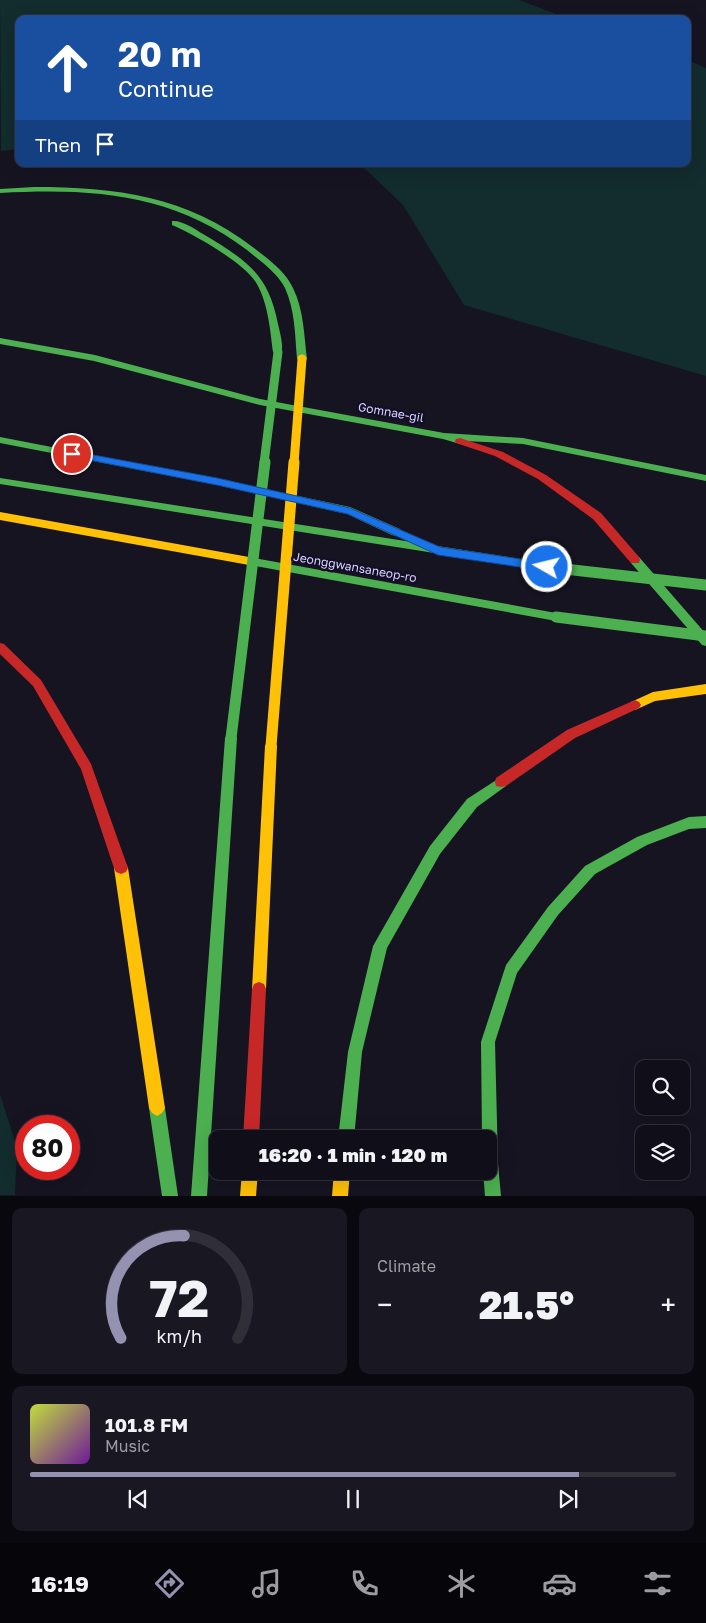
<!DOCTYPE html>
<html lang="en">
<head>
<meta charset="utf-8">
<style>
	:root { --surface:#100f19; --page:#191822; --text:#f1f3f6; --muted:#9c9ca2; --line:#302f38; --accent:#9591b1 }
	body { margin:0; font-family:"Golos Text",sans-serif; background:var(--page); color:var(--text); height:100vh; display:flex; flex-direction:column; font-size:19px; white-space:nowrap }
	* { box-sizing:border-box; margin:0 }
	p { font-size:16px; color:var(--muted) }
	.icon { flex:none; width:28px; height:28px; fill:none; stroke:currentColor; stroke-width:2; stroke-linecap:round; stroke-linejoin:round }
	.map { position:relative; height:1196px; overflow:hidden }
	.sheet { display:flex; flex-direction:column; gap:12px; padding:12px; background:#09080e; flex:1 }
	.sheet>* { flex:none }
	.top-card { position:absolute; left:15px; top:15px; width:676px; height:152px; border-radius:10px; box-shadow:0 5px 20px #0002,0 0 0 1px var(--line); background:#1a4fa0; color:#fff; overflow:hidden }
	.tools { position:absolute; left:635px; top:1060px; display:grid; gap:10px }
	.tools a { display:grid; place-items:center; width:55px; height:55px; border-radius:10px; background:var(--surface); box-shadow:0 5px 20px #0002,0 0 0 1px var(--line); font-size:25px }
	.speed { position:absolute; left:15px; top:1115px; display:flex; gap:10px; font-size:25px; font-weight:700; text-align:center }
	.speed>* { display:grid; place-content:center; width:65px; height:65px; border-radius:50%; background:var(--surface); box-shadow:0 5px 20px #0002,0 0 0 1px var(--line); line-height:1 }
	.speed .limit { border:8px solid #d22; background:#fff; color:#111 }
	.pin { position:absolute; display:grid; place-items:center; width:42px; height:42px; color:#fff; margin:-21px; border:2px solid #fff; border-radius:50%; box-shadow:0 1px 5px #0007 }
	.me { position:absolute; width:55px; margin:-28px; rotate:278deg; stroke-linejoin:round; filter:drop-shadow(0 0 4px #0008) }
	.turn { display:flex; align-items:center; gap:18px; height:105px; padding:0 20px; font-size:22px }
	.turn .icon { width:65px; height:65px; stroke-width:2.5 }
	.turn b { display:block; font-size:35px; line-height:42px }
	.then { display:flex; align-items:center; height:48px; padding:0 20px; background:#0003; gap:10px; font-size:19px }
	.big { font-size:38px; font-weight:800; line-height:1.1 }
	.sheet .tile { flex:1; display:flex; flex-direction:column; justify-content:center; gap:8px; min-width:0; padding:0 18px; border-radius:10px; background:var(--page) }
	.sheet .dial { align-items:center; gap:0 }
	.dial svg { height:130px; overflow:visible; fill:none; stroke:var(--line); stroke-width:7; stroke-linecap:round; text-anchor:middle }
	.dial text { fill:var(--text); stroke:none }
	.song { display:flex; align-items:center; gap:15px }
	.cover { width:60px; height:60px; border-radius:8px; background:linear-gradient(135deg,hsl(70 70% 55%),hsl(280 70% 35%)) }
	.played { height:5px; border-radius:2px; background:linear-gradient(90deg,var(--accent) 85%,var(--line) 85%) }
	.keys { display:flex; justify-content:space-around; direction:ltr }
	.heat { display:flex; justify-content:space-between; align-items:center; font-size:28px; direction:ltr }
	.sheet .tiles { flex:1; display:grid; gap:12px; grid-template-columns:1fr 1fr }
	.tile:last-child { grid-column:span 2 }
	.trip { position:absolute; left:209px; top:1130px; width:288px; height:50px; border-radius:10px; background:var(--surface); box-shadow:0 5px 20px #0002,0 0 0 1px var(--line); font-weight:800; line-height:50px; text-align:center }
	.tab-bar { display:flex; height:80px; justify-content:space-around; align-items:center; background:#06060a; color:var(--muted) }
	.tab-bar .icon { width:35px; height:35px }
	.tab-bar .selected { color:var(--accent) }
	.tab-bar b { font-size:22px; color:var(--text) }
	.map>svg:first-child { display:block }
	.green { fill:#132c2d }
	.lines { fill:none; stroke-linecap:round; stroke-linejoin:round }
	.fast { fill:#4caf50; fill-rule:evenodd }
	.slow { fill:#ffc107; fill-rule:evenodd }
	.jam { fill:#c62828; fill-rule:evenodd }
	.fast-bridge-far1 { stroke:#4caf50; stroke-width:9 }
	.fast-bridge { stroke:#4caf50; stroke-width:11 }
	.slow-bridge-far1 { stroke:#ffc107; stroke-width:9 }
	.slow-bridge { stroke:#ffc107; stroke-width:11 }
	.route { fill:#1a73e8; stroke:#114b97 }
	.labels { text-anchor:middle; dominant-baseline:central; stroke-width:5; stroke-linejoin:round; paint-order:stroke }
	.street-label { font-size:12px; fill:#d9d4ff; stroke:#130f26 }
</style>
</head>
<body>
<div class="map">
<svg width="706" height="1196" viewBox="0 0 706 1196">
	<rect width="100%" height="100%" fill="#161421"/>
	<path class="green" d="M 0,0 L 519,0 L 569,19 L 19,19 L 19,149 L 1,151 Z
		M 688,60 L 706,68 L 706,376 L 464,305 L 403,205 L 360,164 L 688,164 Z
		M 0,1094 L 17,1148 L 15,1195 L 0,1195 Z"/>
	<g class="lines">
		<path class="fast" d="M 34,187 C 116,187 187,196 254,248 C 268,259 285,271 293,288 C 304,310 304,336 307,359 L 302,362 L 297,359 C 295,335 295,310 285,288 C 277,272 260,261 247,250 C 172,193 91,188 0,193 L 0,189 Z
			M 172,221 C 182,220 195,229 203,234 C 246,260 268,273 278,324 C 280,333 284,346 281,354 L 278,355 L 273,352 C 270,329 268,301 255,281 C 241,261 195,235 172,225 Z
			M 0,338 L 95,355 L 260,399 L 444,433 L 523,438 L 706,475 L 706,481 L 523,444 L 465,441 L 464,443 L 460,444 L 443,439 L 260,405 L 94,361 L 0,344 Z
			M 0,437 L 217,479 L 350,507 L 400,529 L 401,532 L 396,536 L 392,535 L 347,514 L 217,485 L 0,443 Z
			M 0,478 L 547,563 L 553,567 L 547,571 L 0,484 Z
			M 635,556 L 639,557 L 706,634 L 706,646 L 702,645 L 631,563 L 630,560 L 631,557 Z
			M 249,557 L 556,613 L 560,614 L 562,617 L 560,620 L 556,621 L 245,564 L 244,561 L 245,558 Z
			M 231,733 L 235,734 L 237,738 L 207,1196 L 191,1196 L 225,738 L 227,734 Z
			M 501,777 L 506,778 L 507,782 L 506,786 L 477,807 L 440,854 L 387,948 L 362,1052 L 354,1139 L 338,1139 L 348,1052 L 373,946 L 430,846 L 467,799 Z
			M 706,816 L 706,828 L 689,829 L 647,845 L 595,874 L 558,915 L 517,973 L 495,1042 L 498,1164 L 501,1196 L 485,1196 L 483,1171 L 488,1171 L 488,1139 L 482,1139 L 481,1042 L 506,965 L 548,907 L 585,866 L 637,837 L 689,817 Z
			M 157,1100 L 162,1103 L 165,1108 L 178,1196 L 162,1196 L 149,1108 L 152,1103 Z"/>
		<path class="slow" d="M 0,512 L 249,557 L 254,561 L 249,565 L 0,520 Z
			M 706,684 L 706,694 L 655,701 L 635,710 L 631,708 L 629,705 L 631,702 L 653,692 Z
			M 271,741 L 275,742 L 277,746 L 266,989 L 264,994 L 259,996 L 254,994 L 252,989 L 265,746 L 267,742 Z
			M 121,862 L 126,864 L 128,868 L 165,1108 L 162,1113 L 157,1116 L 152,1113 L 149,1108 L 114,868 L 116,864 Z
			M 242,1171 L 258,1171 L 256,1196 L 240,1196 Z
			M 334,1171 L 350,1171 L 348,1196 L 332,1196 Z"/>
		<path class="jam" d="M 460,438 L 503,452 L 546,475 L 601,513 L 639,557 L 640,560 L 639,563 L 631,563 L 593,519 L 538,479 L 495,456 L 456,443 L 455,441 L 456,439 Z
			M 0,643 L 4,644 L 41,680 L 91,764 L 128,868 L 126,872 L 121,874 L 116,872 L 114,868 L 81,769 L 33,686 L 0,654 Z
			M 635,700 L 639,702 L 641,705 L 639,708 L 575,738 L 506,786 L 501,787 L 496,786 L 495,782 L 496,778 L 567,730 Z
			M 259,982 L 264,984 L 266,989 L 259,1139 L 243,1139 L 252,989 L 254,984 Z"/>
		<path class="fast-bridge-far1" d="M 264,463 L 278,352"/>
		<path class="fast-bridge" d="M 547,567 L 706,585
			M 556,617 L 706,636
			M 231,738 L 265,462"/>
		<path class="slow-bridge-far1" d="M 294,463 L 302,359"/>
		<path class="slow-bridge" d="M 271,746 L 294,462"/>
	</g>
	<path class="route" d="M 72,451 L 217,478 L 350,508 L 440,547 L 547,563 L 552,567 L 547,571 L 438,555 L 348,514 L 217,485 L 69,456 L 67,454 Z"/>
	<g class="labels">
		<g class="street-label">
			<text transform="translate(391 412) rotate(10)">Gomnae-gil</text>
			<text transform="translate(355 567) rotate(10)">Jeonggwansaneop-ro</text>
		</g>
	</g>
</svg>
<div class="tools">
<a><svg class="icon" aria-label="search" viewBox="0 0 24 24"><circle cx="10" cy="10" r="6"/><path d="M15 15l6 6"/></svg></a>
<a><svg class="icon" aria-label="layers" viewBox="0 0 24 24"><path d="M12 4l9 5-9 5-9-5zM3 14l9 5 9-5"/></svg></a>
</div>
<div class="speed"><div class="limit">80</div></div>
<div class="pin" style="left:72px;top:454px;background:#d93025"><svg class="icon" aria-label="arrive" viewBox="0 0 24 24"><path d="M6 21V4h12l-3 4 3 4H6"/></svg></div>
<svg class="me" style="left:547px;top:567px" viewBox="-20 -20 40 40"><circle r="17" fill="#1a73e8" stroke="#fff" stroke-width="3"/><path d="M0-11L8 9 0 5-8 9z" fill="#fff"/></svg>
<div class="trip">16:20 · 1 min · 120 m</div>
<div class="top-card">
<div class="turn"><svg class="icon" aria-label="ahead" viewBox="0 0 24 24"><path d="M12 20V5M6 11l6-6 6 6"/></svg><div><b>20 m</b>Continue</div></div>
<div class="then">Then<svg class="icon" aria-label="arrive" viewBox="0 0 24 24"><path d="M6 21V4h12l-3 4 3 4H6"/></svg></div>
</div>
</div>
<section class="sheet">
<div class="tiles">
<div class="tile dial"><svg viewBox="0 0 100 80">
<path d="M14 69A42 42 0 1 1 86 69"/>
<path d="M14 69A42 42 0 0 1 53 6" stroke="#9591b1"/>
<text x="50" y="56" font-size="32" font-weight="700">72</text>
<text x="50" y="72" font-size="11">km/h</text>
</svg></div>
<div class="tile"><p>Climate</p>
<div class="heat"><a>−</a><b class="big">21.5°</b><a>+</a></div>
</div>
<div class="tile">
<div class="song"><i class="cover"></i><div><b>101.8 FM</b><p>Music</p></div></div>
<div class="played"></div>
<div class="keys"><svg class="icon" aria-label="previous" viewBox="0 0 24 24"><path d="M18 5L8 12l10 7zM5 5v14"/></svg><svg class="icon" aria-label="pause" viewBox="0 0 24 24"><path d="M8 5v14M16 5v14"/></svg><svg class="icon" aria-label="next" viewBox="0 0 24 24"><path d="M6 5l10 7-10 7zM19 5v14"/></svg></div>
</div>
</div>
</section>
<nav class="tab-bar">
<b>16:19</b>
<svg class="icon selected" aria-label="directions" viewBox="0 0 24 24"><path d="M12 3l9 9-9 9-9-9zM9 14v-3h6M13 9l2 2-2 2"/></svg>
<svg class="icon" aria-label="music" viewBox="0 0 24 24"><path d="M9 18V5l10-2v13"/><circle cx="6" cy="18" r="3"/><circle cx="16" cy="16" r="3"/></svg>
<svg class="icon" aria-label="phone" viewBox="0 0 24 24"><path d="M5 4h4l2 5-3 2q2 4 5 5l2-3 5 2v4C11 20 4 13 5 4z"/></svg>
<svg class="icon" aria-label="climate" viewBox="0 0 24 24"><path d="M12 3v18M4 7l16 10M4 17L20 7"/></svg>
<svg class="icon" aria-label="car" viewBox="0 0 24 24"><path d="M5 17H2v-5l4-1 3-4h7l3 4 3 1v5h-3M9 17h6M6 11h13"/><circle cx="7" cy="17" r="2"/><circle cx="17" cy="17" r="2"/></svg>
<svg class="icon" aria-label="filters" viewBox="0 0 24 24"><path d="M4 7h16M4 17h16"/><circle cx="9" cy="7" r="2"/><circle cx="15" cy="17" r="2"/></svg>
</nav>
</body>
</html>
